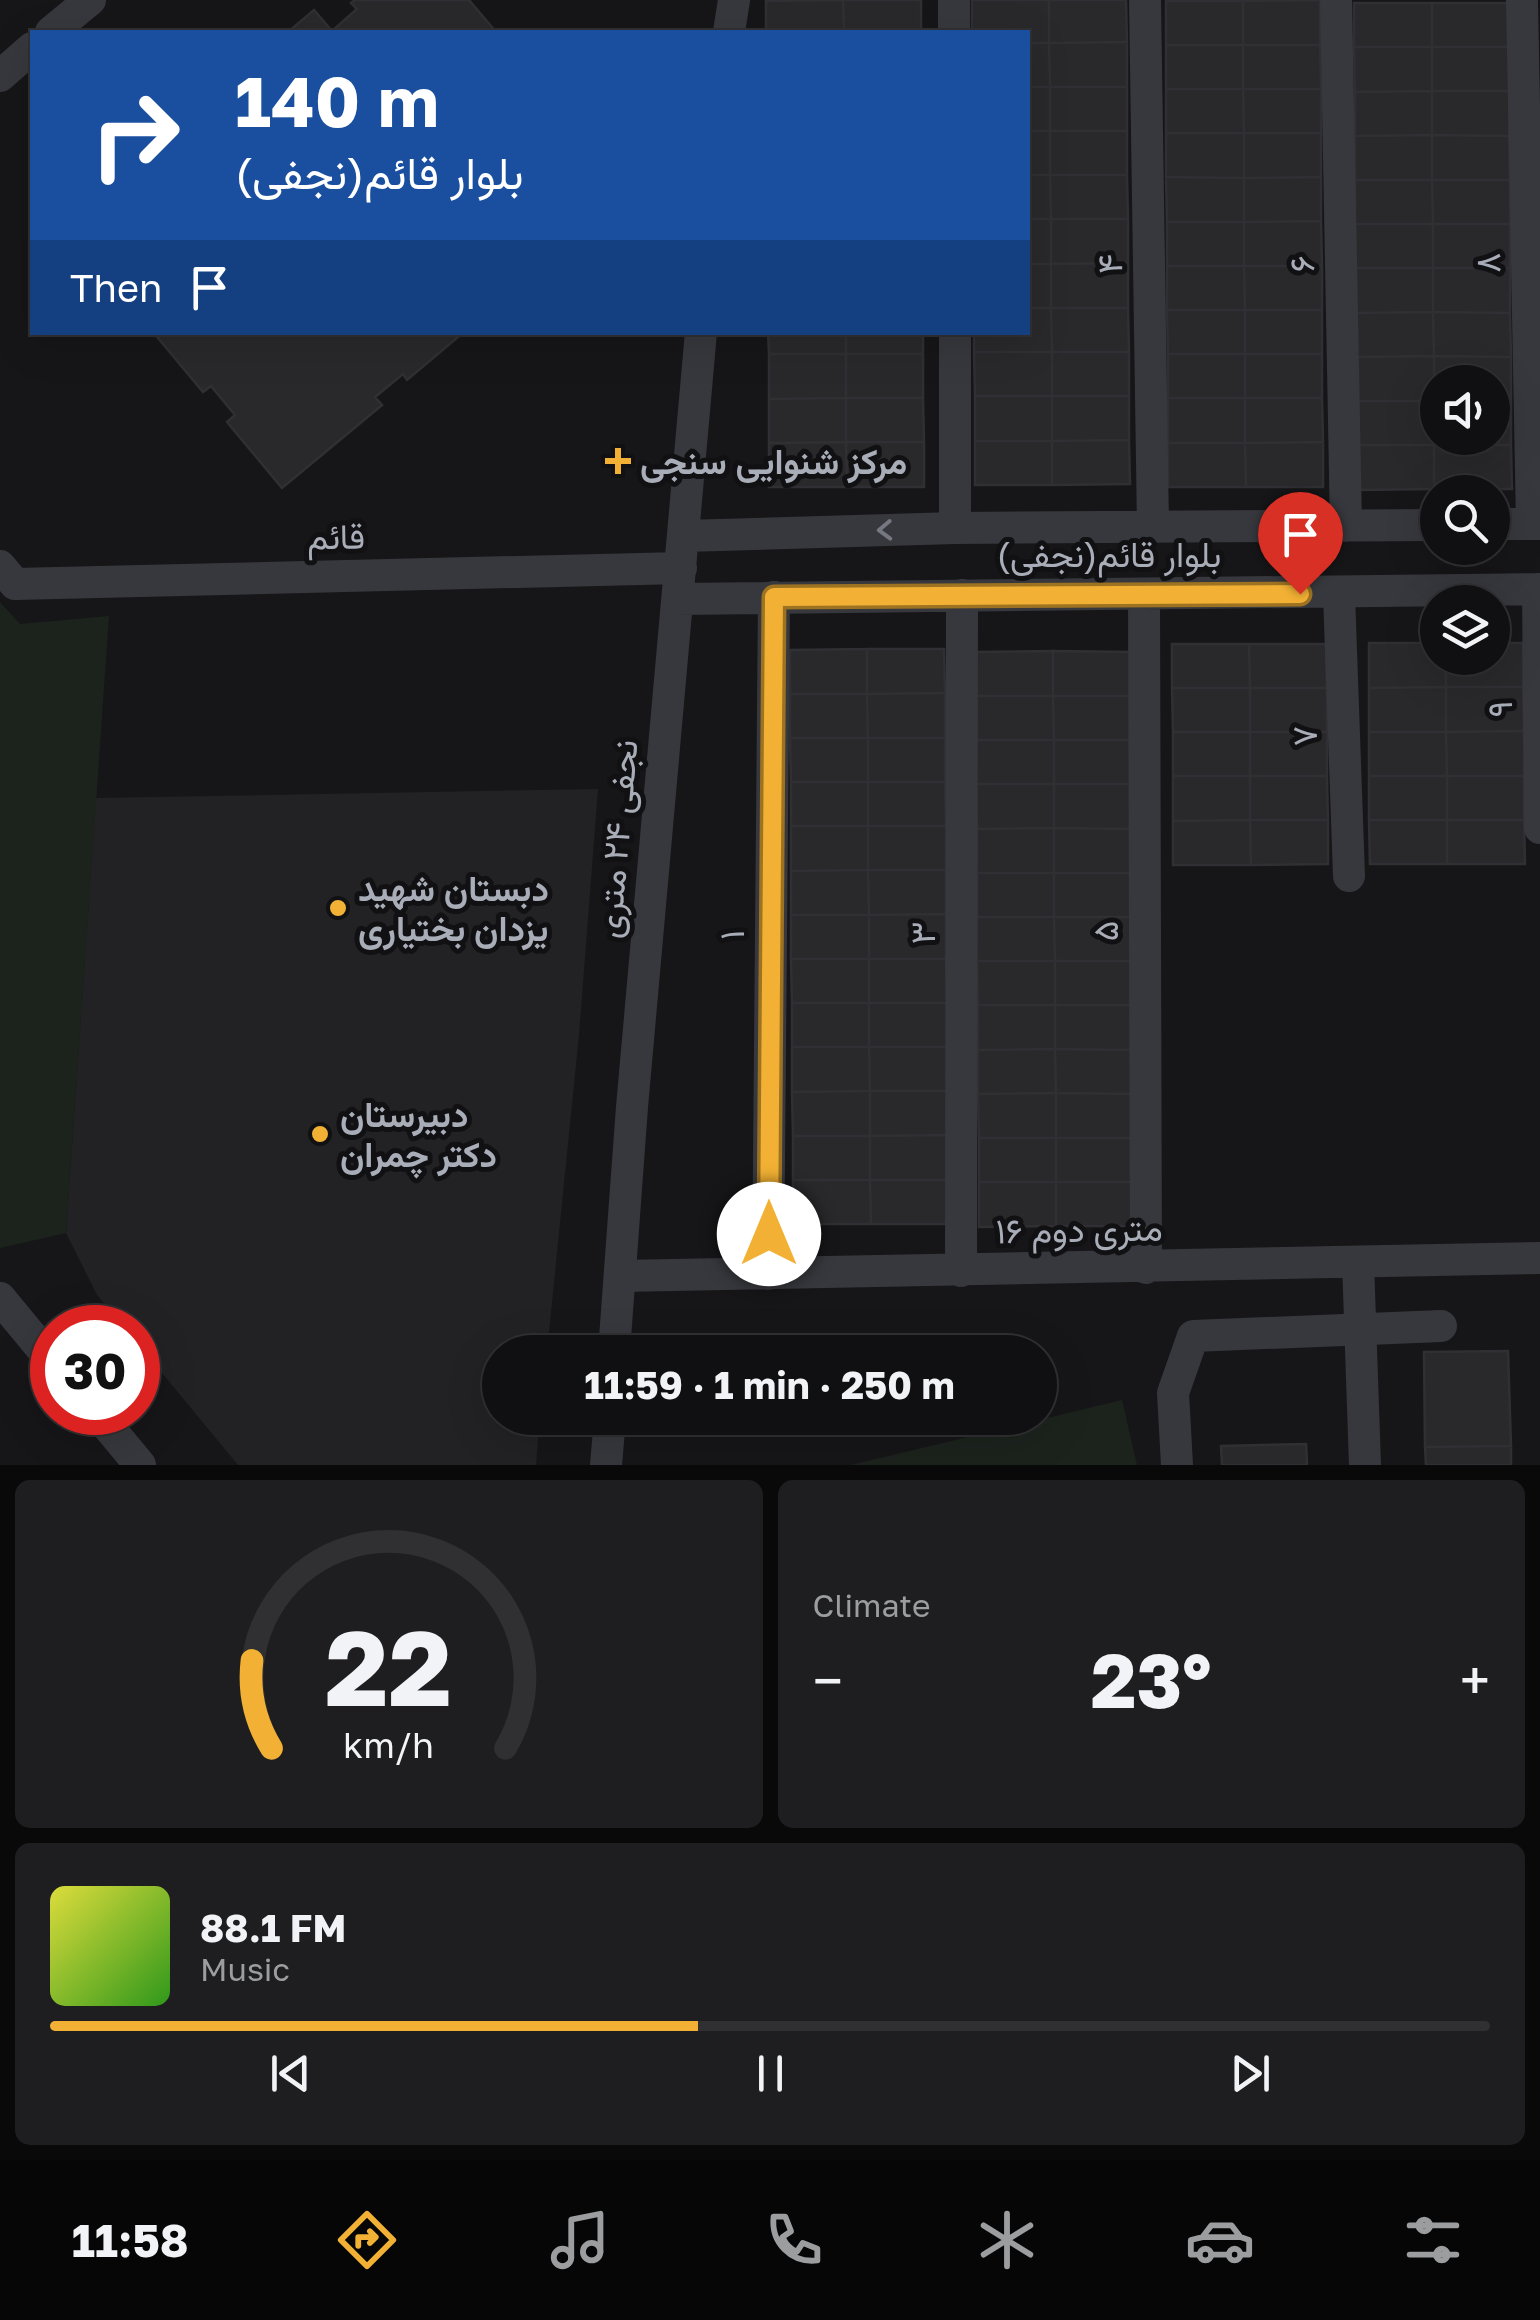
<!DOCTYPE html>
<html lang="en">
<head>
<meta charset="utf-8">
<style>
	:root { --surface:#101012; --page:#1e1e20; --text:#f1f3f6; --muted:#9c9d9f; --line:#303032; --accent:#f2b134 }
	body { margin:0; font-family:"Golos Text",Vazirmatn,sans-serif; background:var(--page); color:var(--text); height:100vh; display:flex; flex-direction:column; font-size:38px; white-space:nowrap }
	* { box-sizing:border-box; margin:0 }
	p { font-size:32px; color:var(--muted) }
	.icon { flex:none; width:55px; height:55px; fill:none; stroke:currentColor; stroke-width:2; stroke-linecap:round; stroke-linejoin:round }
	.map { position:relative; height:1465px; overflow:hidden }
	.drawer { display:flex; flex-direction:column; gap:15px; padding:15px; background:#09090a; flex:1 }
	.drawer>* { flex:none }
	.guide { position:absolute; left:30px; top:30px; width:1000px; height:305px; border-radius:0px; box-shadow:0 10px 40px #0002,0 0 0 2px var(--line); background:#1a4fa0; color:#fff; overflow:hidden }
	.buttons { position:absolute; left:1420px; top:365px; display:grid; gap:20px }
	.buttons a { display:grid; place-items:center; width:90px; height:90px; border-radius:50%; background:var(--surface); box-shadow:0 10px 40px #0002,0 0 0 2px var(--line); font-size:50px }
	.speed { position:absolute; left:30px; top:1305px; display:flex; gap:20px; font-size:50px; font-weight:700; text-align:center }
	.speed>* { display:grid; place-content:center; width:130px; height:130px; border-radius:50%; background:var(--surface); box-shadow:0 10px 40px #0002,0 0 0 2px var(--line); line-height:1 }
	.speed .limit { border:15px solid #d22; background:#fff; color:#111 }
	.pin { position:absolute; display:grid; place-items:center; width:85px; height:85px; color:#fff; margin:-102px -42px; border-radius:50% 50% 50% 0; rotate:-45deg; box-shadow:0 0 10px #0007 }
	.pin .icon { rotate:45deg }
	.me { position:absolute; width:110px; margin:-55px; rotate:0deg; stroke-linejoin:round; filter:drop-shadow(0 0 8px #0008) }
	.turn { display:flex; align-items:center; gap:35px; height:210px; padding:0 40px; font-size:45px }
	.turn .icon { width:130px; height:130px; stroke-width:2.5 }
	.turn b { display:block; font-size:70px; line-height:85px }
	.then { display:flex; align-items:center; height:95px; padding:0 40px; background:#0003; gap:20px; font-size:38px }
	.big { font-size:75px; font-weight:700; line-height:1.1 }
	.drawer .tile { flex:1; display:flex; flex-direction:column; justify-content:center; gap:15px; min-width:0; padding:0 35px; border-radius:15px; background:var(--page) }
	.drawer .dial { align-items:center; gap:0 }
	.dial svg { height:260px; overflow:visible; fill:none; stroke:var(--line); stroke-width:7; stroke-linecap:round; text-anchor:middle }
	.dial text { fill:var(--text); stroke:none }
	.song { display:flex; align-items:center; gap:30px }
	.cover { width:120px; height:120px; border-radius:15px; background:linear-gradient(135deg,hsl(60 70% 55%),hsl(110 70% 35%)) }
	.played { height:10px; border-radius:5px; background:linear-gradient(90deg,var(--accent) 45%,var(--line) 45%) }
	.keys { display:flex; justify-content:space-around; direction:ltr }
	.heat { display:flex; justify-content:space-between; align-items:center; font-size:55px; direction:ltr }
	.drawer .tiles { flex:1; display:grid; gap:15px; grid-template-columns:1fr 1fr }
	.tile:last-child { grid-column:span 2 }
	.trip { position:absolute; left:482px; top:1335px; width:575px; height:100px; border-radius:50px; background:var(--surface); box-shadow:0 10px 40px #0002,0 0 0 2px var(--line); font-weight:700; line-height:100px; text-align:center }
	.dock { display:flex; height:160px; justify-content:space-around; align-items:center; background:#060607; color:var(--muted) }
	.dock .icon { width:70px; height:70px }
	.dock .current { color:var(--accent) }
	.dock b { font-size:45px; color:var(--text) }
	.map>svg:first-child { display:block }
	.built { fill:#222225 }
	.green { fill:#1c231d }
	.building { fill:#29292c; stroke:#303034; stroke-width:2.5 }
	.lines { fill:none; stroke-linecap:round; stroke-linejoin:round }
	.minor { stroke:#37383d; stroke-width:32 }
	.oneway { stroke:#757881 }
	.route-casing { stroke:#9d7322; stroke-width:25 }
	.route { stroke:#f2b134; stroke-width:18 }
	.poi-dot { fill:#f2b134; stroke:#111113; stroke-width:4 }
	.labels { text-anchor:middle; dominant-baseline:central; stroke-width:10; stroke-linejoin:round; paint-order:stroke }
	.street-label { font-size:35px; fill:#a8adb8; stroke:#111113 }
	.poi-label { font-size:35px; font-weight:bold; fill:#a8adb8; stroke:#111113; text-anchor:start }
</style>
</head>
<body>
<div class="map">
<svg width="1540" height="1465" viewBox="0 0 1540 1465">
	<rect width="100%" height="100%" fill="#161618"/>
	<path class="built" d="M 598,789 L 579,1035 L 547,1352 L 500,1352 L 500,1418 L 540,1418 L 536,1465 L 238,1465 L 138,1344 L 138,1328 L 124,1327 L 97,1295 L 66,1233 L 96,798 Z"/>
	<path class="green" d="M 0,602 L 20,624 L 109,616 L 66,1233 L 0,1248 Z
		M 1122,1400 L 1137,1465 L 851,1465 Z"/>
	<path class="building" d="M 355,0 L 469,0 L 496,32 L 288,32 L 314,10 L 332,31 L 357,9 L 351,3 Z
		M 843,0 L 921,0 L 921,32 L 844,32 Z
		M 843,0 L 844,32 L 766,32 L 766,1 Z
		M 972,0 L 1049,0 L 1049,43 L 1028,43 L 1028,32 L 972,32 Z
		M 1049,0 L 1126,0 L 1127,42 L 1049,43 Z
		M 1320,0 L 1320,45 L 1243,45 L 1243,1 Z
		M 1166,1 L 1243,1 L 1243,45 L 1166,45 Z
		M 1354,3 L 1432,3 L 1432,47 L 1354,47 Z
		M 1432,3 L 1508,3 L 1509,47 L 1432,47 Z
		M 1127,42 L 1127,87 L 1050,87 L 1049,43 Z
		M 1028,43 L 1049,43 L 1050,87 L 1028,87 Z
		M 1166,45 L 1243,45 L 1243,89 L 1166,89 Z
		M 1243,45 L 1320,45 L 1321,89 L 1243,89 Z
		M 1354,47 L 1432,47 L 1432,91 L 1355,92 Z
		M 1432,47 L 1509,47 L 1510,91 L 1432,91 Z
		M 1028,87 L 1050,87 L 1050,131 L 1028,131 Z
		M 1050,87 L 1127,87 L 1127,131 L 1050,131 Z
		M 1166,89 L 1243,89 L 1244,133 L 1166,133 Z
		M 1243,89 L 1321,89 L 1321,133 L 1244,133 Z
		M 1432,91 L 1510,91 L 1509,136 L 1432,135 Z
		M 1432,91 L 1432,135 L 1355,136 L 1355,92 Z
		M 1028,131 L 1050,131 L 1050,175 L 1028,175 Z
		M 1050,131 L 1127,131 L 1127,175 L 1050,175 Z
		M 1166,133 L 1244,133 L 1244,178 L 1166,177 Z
		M 1244,133 L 1321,133 L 1321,177 L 1244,178 Z
		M 1432,135 L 1509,136 L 1510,180 L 1432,180 Z
		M 1432,135 L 1432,180 L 1355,180 L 1355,136 Z
		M 1028,175 L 1050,175 L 1051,219 L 1028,219 Z
		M 1050,175 L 1127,175 L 1128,219 L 1051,219 Z
		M 1166,177 L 1244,178 L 1244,222 L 1167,222 Z
		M 1321,177 L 1321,221 L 1244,222 L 1244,178 Z
		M 1355,180 L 1432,180 L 1433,224 L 1355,224 Z
		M 1432,180 L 1510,180 L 1510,224 L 1433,224 Z
		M 1028,219 L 1051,219 L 1051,264 L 1028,264 Z
		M 1051,219 L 1128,219 L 1128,263 L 1051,264 Z
		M 1321,221 L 1322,266 L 1244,266 L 1244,222 Z
		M 1167,222 L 1244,222 L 1244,266 L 1167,266 Z
		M 1355,224 L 1433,224 L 1433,268 L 1356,268 Z
		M 1433,224 L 1510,224 L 1510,268 L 1433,268 Z
		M 1128,263 L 1128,308 L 1051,308 L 1051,264 Z
		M 1028,264 L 1051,264 L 1051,308 L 1028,308 Z
		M 1167,266 L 1244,266 L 1245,310 L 1167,310 Z
		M 1244,266 L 1322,266 L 1322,310 L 1245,310 Z
		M 1356,268 L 1433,268 L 1433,312 L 1356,313 Z
		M 1433,268 L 1510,268 L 1510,313 L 1433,312 Z
		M 1028,308 L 1051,308 L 1052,352 L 974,352 L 974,332 L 1028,332 Z
		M 1051,308 L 1128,308 L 1129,352 L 1052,352 Z
		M 1167,310 L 1245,310 L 1245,354 L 1168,354 Z
		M 1245,310 L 1322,310 L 1322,354 L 1245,354 Z
		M 1433,312 L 1510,313 L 1511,357 L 1434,356 Z
		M 1433,312 L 1434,356 L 1356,357 L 1356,313 Z
		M 153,332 L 464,332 L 407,380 L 403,374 L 375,397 L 382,405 L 282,488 L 227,422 L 235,415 L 211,386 L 203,392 Z
		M 768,332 L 846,332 L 846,354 L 769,354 Z
		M 846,332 L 923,332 L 923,354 L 846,354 Z
		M 974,352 L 1052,352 L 1052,396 L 975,396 Z
		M 1052,352 L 1129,352 L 1129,396 L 1052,396 Z
		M 769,354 L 846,354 L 846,398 L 769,399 Z
		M 846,354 L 923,354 L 923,398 L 846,398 Z
		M 1168,354 L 1245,354 L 1245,398 L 1168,398 Z
		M 1245,354 L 1322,354 L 1322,398 L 1245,398 Z
		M 1434,356 L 1511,357 L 1511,401 L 1492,401 L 1492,382 L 1438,382 L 1438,401 L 1434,401 Z
		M 1434,356 L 1434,401 L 1357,401 L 1356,357 Z
		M 975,396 L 1052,396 L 1052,441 L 975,441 Z
		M 1052,396 L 1129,396 L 1129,440 L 1052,441 Z
		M 846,398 L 923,398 L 924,442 L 846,442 Z
		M 846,398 L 846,442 L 769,443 L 769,399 Z
		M 1168,398 L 1245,398 L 1245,443 L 1168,443 Z
		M 1245,398 L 1322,398 L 1323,442 L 1245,443 Z
		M 1357,401 L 1434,401 L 1434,445 L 1357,445 Z
		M 1434,401 L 1438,401 L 1438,438 L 1492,438 L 1492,401 L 1511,401 L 1511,445 L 1434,445 Z
		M 1129,440 L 1130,484 L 1052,485 L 1052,441 Z
		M 975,441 L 1052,441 L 1052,485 L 975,485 Z
		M 846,442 L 924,442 L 924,487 L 847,487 Z
		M 846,442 L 847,487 L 769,487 L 769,443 Z
		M 1323,442 L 1323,487 L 1246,487 L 1245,443 Z
		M 1168,443 L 1245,443 L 1246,487 L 1168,487 Z
		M 1357,445 L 1434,445 L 1434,489 L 1357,490 Z
		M 1434,445 L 1511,445 L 1512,489 L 1434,489 Z
		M 1369,643 L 1438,643 L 1438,658 L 1446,658 L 1446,687 L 1369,688 Z
		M 1492,643 L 1523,643 L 1523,687 L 1446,687 L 1446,658 L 1492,658 Z
		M 1172,644 L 1249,644 L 1250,688 L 1172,688 Z
		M 1249,644 L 1326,644 L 1327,688 L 1250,688 Z
		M 867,649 L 944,649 L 945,693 L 867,694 Z
		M 867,649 L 867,694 L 790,694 L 790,650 Z
		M 1053,651 L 1130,652 L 1131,696 L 1053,696 Z
		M 1053,651 L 1053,696 L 976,696 L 976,652 Z
		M 1446,687 L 1523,687 L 1524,731 L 1446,732 Z
		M 1446,687 L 1446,732 L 1369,732 L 1369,688 Z
		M 1172,688 L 1250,688 L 1250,732 L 1173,732 Z
		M 1250,688 L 1327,688 L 1327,732 L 1250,732 Z
		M 945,693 L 945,738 L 868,738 L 867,694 Z
		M 790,694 L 867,694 L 868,738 L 790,738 Z
		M 976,696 L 1053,696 L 1054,740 L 976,740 Z
		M 1053,696 L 1131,696 L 1130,740 L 1054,740 Z
		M 1524,731 L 1524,776 L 1447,776 L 1446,732 Z
		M 1173,732 L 1250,732 L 1250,776 L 1173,776 Z
		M 1250,732 L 1327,732 L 1327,776 L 1250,776 Z
		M 1369,732 L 1446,732 L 1447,776 L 1369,776 Z
		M 790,738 L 868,738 L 868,782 L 791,782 Z
		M 868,738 L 945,738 L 945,782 L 868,782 Z
		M 976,740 L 1054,740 L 1054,784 L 976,784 Z
		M 1054,740 L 1130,740 L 1131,784 L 1054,784 Z
		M 1173,776 L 1250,776 L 1250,820 L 1173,821 Z
		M 1250,776 L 1327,776 L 1328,820 L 1250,820 Z
		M 1369,776 L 1447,776 L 1447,820 L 1369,820 Z
		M 1447,776 L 1524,776 L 1524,820 L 1447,820 Z
		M 791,782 L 868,782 L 868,826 L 791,826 Z
		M 868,782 L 945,782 L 946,826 L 868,826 Z
		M 976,784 L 1054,784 L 1054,828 L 977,829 Z
		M 1054,784 L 1131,784 L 1131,829 L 1054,828 Z
		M 1250,820 L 1328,820 L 1328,864 L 1251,865 Z
		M 1250,820 L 1251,865 L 1173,865 L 1173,821 Z
		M 1369,820 L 1447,820 L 1447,864 L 1370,864 Z
		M 1447,820 L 1524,820 L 1525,864 L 1447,864 Z
		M 791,826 L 868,826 L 868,870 L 791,871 Z
		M 868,826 L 946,826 L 946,870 L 868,870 Z
		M 1054,828 L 1131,829 L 1131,873 L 1054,873 Z
		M 1054,828 L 1054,873 L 977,873 L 977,829 Z
		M 868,870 L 946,870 L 946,914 L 869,915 Z
		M 868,870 L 869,915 L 791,915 L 791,871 Z
		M 977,873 L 1054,873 L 1054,917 L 977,917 Z
		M 1054,873 L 1131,873 L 1132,917 L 1054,917 Z
		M 946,914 L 946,959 L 869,959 L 869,915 Z
		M 791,915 L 869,915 L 869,959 L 791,959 Z
		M 977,917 L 1054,917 L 1055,961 L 977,961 Z
		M 1054,917 L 1132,917 L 1132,961 L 1055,961 Z
		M 791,959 L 869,959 L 869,1003 L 792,1003 Z
		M 869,959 L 946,959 L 947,1003 L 869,1003 Z
		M 977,961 L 1055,961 L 1055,1005 L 978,1005 Z
		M 1055,961 L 1132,961 L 1132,1005 L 1055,1005 Z
		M 792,1003 L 869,1003 L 869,1047 L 792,1047 Z
		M 869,1003 L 947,1003 L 947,1047 L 869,1047 Z
		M 978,1005 L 1055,1005 L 1055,1049 L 978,1050 Z
		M 1055,1005 L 1132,1005 L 1132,1050 L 1055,1049 Z
		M 792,1047 L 869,1047 L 870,1091 L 792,1092 Z
		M 869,1047 L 947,1047 L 947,1091 L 870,1091 Z
		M 1055,1049 L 1132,1050 L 1133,1094 L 1056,1093 Z
		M 1055,1049 L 1056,1093 L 978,1094 L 978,1050 Z
		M 870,1091 L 947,1091 L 947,1135 L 870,1136 Z
		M 870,1091 L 870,1136 L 793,1136 L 792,1092 Z
		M 1056,1093 L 1133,1094 L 1133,1138 L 1056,1138 Z
		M 1056,1093 L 1056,1138 L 979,1138 L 978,1094 Z
		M 947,1135 L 947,1180 L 870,1180 L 870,1136 Z
		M 793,1136 L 870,1136 L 870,1180 L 793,1180 Z
		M 979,1138 L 1056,1138 L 1056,1182 L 979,1182 Z
		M 1056,1138 L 1133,1138 L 1133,1182 L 1056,1182 Z
		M 793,1180 L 870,1180 L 871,1224 L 793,1224 Z
		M 870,1180 L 947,1180 L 948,1224 L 871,1224 Z
		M 979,1182 L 1056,1182 L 1056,1226 L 979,1227 Z
		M 1056,1182 L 1133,1182 L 1134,1226 L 1056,1226 Z
		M 1508,1351 L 1511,1446 L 1425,1447 L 1424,1352 Z
		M 1306,1444 L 1307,1465 L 1222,1465 L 1221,1446 Z
		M 1511,1446 L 1511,1465 L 1426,1465 L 1425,1447 Z"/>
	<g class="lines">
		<path class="minor" d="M 954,0 L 954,32
			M 1145,0 L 1153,527
			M 1336,0 L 1346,526
			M 1522,0 L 1532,524
			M 51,32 L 90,0
			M 729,32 L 734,0
			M 0,76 L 32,48
			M 955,332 L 955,528
			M 1492,524 L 1540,524
			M 684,536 L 955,528 L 1438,525
			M 0,566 L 15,584 L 681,568
			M 1538,589 L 1540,828
			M 1144,594 L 1146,1268
			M 1339,594 L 1349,876
			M 678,599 L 1540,589
			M 1358,1262 L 1365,1465
			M 961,1271 L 962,595
			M 768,1274 L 774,597
			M 620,1276 L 1540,1258
			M 0,1298 L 52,1361
			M 614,1352 L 632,1107 L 701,332
			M 96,1412 L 140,1465
			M 606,1465 L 610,1418
			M 1177,1465 L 1173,1393 L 1193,1336 L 1441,1326"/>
	</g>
	<defs><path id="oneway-chevron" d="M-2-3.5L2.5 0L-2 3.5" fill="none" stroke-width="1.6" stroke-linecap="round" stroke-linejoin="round" transform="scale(2.5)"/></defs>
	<use class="oneway" href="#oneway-chevron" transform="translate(885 530) rotate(178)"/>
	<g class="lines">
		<g class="route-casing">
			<path id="route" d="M 769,1234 L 774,597 L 1300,594"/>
		</g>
		<use href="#route" class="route"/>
	</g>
	<g class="poi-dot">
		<path d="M613 446h10v10h10v10h-10v10h-10v-10h-10v-10h10z"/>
		<circle cx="338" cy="908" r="10"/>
		<circle cx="320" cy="1134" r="10"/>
	</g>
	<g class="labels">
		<g class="street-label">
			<text transform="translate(1487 263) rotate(-91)">۸</text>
			<text transform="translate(1109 264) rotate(-91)">۴</text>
			<text transform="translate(1301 264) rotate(-91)">۶</text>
			<text transform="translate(336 536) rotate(-1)">قائم</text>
			<text x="1109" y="554">بلوار قائم(نجفی)</text>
			<text transform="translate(1499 709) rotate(-91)">۹</text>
			<text transform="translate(1304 736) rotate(-92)">۷</text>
			<text transform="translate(616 839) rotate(-85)">نجفی ۲۴ متری</text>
			<text transform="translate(1105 931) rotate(-90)">۵</text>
			<text transform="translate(922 933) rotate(-90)">۳</text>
			<text transform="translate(731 935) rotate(-90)">۱</text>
			<text transform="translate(1079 1229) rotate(-1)">۱۶ متری دوم</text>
		</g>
		<g class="poi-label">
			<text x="640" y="461">مرکز شنوایی سنجی</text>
			<text x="358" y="888">دبستان شهید<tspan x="358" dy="40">یزدان بختیاری</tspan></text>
			<text x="340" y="1114">دبیرستان<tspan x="340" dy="40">دکتر چمران</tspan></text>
		</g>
	</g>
</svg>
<div class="buttons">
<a><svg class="icon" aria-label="sound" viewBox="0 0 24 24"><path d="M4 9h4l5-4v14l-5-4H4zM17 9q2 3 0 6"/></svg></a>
<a><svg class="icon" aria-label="search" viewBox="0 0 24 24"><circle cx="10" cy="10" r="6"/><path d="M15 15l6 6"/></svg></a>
<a><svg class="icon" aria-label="layers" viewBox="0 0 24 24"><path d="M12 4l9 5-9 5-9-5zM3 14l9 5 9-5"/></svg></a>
</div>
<div class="speed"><div class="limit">30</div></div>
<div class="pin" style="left:1300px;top:594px;background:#d93025"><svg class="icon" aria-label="arrive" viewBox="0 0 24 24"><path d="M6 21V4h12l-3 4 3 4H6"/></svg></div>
<svg class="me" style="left:769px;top:1234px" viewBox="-20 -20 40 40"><circle r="19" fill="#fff"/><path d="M0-13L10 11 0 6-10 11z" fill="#f2b134"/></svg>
<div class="trip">11:59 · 1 min · 250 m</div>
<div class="guide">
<div class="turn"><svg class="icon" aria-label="right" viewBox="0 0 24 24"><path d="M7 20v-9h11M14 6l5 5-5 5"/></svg><div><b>140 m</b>بلوار قائم(نجفی)</div></div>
<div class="then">Then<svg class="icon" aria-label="arrive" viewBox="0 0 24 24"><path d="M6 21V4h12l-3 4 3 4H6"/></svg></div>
</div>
</div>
<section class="drawer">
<div class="tiles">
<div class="tile dial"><svg viewBox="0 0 100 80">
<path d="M14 69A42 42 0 1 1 86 69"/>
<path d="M14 69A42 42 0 0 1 8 42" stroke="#f2b134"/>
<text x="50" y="56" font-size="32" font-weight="700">22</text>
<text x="50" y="72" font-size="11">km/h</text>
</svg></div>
<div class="tile"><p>Climate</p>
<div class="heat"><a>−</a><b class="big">23°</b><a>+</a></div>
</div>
<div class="tile">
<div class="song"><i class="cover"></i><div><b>88.1 FM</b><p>Music</p></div></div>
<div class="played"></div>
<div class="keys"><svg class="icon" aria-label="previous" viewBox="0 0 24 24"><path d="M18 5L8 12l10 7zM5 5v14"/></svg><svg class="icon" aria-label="pause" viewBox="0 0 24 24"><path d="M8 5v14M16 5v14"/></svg><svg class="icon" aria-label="next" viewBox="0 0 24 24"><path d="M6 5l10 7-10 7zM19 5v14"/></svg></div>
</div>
</div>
</section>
<nav class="dock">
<b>11:58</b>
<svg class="icon current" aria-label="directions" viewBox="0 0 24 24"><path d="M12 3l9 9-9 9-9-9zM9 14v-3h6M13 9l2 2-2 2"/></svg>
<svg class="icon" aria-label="music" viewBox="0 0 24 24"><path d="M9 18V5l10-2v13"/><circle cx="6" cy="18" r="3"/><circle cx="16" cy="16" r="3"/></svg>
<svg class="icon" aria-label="phone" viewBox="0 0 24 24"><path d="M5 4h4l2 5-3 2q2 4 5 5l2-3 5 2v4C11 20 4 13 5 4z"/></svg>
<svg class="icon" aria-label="climate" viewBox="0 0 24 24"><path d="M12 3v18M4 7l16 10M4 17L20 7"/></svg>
<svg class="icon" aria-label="car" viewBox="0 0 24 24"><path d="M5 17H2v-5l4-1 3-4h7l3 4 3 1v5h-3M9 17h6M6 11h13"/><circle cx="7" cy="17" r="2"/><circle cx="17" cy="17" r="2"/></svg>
<svg class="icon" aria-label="filters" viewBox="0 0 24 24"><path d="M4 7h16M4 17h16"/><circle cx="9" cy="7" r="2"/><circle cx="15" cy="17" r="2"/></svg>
</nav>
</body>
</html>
